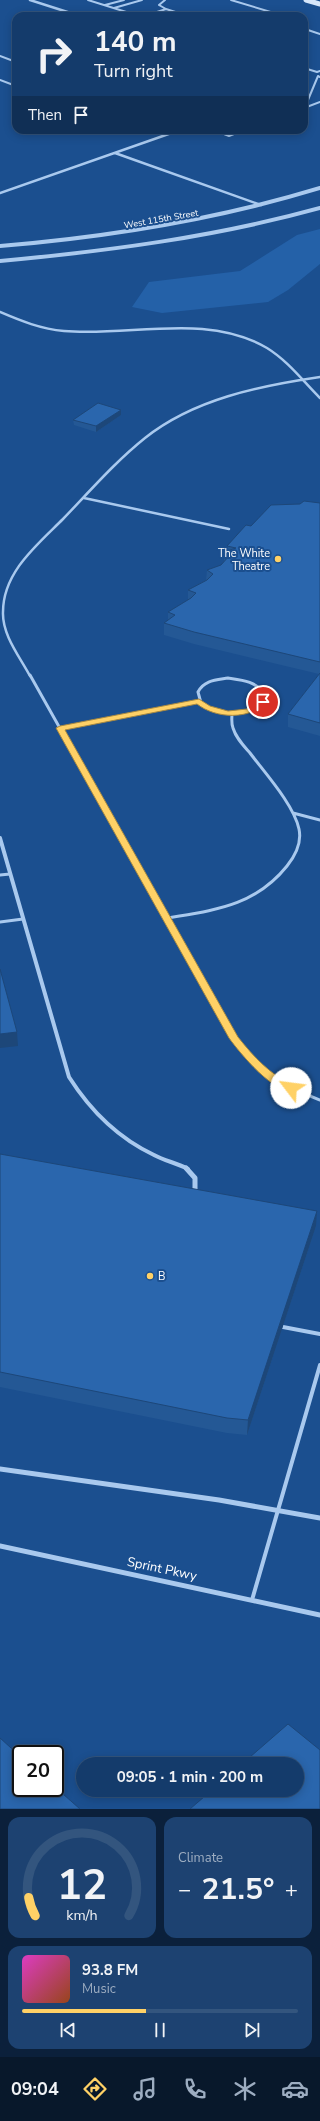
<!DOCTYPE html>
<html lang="en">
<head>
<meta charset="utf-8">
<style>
	:root { --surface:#143b6b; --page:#1d4271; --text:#f1f3f6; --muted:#9dadc1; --line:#33557e; --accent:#ffd166 }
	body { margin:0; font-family:"Nunito Sans",sans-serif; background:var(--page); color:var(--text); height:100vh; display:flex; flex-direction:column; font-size:15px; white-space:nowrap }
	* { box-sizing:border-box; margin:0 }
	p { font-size:13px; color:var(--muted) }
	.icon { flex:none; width:22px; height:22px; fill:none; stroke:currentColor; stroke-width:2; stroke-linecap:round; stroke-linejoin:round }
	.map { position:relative; height:1809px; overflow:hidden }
	.drawer { display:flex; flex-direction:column; gap:8px; padding:8px; background:#0b203b; flex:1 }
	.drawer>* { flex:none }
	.guide { position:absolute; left:12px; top:12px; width:296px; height:122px; border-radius:12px; box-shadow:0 2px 10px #0003,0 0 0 1px var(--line); background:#143b6b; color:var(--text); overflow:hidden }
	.speed { position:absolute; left:12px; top:1745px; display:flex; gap:8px; font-size:20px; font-weight:700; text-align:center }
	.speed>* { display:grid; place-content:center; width:52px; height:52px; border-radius:50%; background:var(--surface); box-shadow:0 2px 10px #0003,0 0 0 1px var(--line); line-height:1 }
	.speed .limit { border:2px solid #111; border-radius:6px; background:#fff; color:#111 }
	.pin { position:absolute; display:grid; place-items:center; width:34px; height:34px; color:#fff; margin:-17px; border:2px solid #fff; border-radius:50%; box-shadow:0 1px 4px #0007 }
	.me { position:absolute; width:44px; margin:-22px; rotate:300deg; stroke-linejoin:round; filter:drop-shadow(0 0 3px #0008) }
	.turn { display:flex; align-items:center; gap:14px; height:84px; padding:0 16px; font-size:18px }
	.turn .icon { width:52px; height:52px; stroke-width:2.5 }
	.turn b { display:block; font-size:28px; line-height:34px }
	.then { display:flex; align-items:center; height:38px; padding:0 16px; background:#0003; gap:8px; font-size:15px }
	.big { font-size:30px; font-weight:700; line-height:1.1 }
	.drawer .card { flex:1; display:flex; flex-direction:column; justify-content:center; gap:6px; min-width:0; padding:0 14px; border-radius:12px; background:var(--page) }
	.drawer .dial { align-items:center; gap:0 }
	.dial svg { height:104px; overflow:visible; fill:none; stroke:var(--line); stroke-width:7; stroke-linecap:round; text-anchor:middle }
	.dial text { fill:var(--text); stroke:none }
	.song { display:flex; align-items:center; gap:12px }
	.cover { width:48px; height:48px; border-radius:6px; background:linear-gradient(135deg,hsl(310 70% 55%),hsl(20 70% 35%)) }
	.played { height:4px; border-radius:2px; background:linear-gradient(90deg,var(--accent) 45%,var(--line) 45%) }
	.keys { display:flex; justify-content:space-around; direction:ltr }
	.heat { display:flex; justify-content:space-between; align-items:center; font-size:22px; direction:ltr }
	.drawer .tiles { flex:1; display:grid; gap:8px; grid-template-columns:1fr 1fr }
	.card:last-child { grid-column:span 2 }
	.trip { position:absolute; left:76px; top:1757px; width:228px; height:40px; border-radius:20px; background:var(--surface); box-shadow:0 2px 10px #0003,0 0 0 1px var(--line); font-weight:700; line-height:40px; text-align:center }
	.tab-bar { display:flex; height:64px; justify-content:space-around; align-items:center; background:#08182b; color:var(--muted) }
	.tab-bar .icon { width:28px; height:28px }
	.tab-bar .active { color:var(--accent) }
	.tab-bar b { font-size:18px; color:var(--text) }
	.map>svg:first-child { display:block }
	.green { fill:#2461a8 }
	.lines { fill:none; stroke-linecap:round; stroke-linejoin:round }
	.service-far3 { stroke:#a9c9ee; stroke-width:2 }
	.service-far2 { stroke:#a9c9ee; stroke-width:2.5 }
	.service-far1 { stroke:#a9c9ee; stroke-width:3 }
	.service { stroke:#a9c9ee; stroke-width:4 }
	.minor-far2 { stroke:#a9c9ee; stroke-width:2.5 }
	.minor-far1 { stroke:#a9c9ee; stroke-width:4 }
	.minor { stroke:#a9c9ee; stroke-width:5 }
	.tertiary { stroke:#a9c9ee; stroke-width:4 }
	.secondary { stroke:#d6e6fa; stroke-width:5 }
	.wall { fill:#245895 }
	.shaded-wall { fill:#1d4779 }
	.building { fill:#2a66ad; stroke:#1d4779 }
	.route { fill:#ffd166; stroke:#a68842 }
	.poi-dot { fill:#ffd166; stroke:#1b4f8f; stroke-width:1.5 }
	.labels { text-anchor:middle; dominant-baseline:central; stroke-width:4; stroke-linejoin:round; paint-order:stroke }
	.far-street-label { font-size:9px; fill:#fff; stroke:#1b4f8f }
	.poi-label { font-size:11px; fill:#fff; stroke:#1b4f8f; text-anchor:end }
	.near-street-label { font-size:13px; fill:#fff; stroke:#1b4f8f }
</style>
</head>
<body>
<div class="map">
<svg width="320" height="1809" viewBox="0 0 320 1809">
	<rect width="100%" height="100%" fill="#1b4f8f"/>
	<path class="green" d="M 320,229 L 320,264 L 288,290 L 268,302 L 162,313 L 132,307 L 149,282 L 240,271 L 297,235 Z"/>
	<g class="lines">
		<path class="service-far3" d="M 88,0 L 139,16
			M 165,0 L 159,5 L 166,9
			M 231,0 L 284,16
			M 105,5 L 124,0
			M 114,8 L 142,0
			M 145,16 L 166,9 L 188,16
			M 304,32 L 308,30 L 320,34
			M 0,56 L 16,62
			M 304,68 L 317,72 L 320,71
			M 0,80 L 16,86
			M 305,107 L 318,76 L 320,77
			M 304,108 L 320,102
			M 214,130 L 229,136 L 244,130"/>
		<path class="service-far2" d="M 0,312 C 21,321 41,329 64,331 C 130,337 206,312 267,348 C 288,361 303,381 320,398
			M 84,498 L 229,529
			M 30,676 C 20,657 2,635 3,612 C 3,572 37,545 63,519 C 90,491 115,462 145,438 C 194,399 259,386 320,377"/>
		<path class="service-far1" d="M 30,675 L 234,1038 L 255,1064 L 281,1084 L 320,1100
			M 228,678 C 242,680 256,681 264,694 C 255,717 218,718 201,703 L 198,692 C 204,680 216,680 228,678 Z
			M 60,728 L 199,701
			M 293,813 L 320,820
			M 0,875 L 10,874
			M 168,918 C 215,910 255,906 287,866 C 295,856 302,843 299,829 C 294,805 265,773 250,753 C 243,745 236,738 233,728 C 231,723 232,718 232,713
			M 0,922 L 23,919"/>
		<path class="service" d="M 283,1327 L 320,1334
			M 252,1600 L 320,1365"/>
		<path class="minor-far2" d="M 30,0 L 80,16
			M 115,153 L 261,205
			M 0,193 L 180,130"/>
		<path class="minor-far1" d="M 0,838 L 69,1077 C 90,1110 118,1138 154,1155 C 165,1161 177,1163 188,1169"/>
		<path class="minor" d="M 186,1168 L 195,1178 L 195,1193
			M 0,1469 L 219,1500 L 320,1518
			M 0,1546 L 320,1615"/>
		<path class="tertiary" d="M 0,246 C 109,237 215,220 320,188
			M 0,261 C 108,251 215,237 320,208"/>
		<path class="secondary" d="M 306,0 L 320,4"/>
	</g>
	<path class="wall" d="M 121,415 L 96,432 L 74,425 L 73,420 Z
		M 320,503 L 320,736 L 288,727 L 288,714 L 319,674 L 194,644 L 164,635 L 164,623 L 168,620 L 168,612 L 188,600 L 188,590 L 206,580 L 207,570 L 221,565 L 224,561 L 224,552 L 227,551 L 227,546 L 251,526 Z
		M 0,1154 L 316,1226 L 247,1435 L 227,1433 L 0,1387 Z"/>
	<path class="shaded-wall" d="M 121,410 L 121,415 L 96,432 L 96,426 Z
		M 17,1032 L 18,1046 L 0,1048 L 0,1034 Z
		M 317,1211 L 316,1226 L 247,1435 L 248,1420 Z"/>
	<path class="building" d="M 98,403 L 121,410 L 96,426 L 73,420 Z
		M 304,501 L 320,503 L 320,662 L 194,632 L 164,623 L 175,615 L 168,612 L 191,598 L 196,593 L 188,590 L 207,580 L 213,574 L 207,570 L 221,565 L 229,556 L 224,552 L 236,548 L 227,546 L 246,525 L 251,526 L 271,505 L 300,504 Z
		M 320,673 L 320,723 L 288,714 Z
		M 0,969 L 17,1032 L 0,1034 Z
		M 0,1154 L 317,1211 L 248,1420 L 227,1418 L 0,1372 Z
		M 288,1724 L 320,1750 L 320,1809 L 190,1809 L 212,1790 L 297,1790 L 297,1764 L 242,1764 Z
		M 0,1738 L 21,1757 L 21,1788 L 55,1788 L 55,1787 L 80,1809 L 0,1809 Z"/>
	<path class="route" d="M 199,699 L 210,706 L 228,711 L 247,709 L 263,699 L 267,702 C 250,720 216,719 197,704 L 65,730 L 238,1037 C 254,1057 270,1075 295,1086 L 295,1091 C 275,1096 239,1052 229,1038 L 56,728 L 60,726 Z"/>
	<g class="poi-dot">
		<circle cx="278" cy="559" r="4"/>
		<circle cx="150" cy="1276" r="4"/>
	</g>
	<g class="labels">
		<g class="far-street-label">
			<text transform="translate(161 219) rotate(-10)">West 115th Street</text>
		</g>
		<g class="poi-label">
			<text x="270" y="553">The White<tspan x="270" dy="13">Theatre</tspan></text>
			<text x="158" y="1276" text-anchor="start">B</text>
		</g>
		<g class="near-street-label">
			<text transform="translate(162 1569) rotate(12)">Sprint Pkwy</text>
		</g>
	</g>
</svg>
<div class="speed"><div class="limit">20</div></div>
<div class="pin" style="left:263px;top:702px;background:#d93025"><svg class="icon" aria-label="arrive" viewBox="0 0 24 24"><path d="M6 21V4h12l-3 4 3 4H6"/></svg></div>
<svg class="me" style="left:291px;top:1088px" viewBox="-20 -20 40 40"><circle r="19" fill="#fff"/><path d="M0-13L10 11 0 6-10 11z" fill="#ffd166"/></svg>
<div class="trip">09:05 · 1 min · 200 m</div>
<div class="guide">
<div class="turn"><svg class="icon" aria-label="right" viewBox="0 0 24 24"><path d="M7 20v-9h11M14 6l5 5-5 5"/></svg><div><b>140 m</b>Turn right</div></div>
<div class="then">Then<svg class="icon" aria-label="arrive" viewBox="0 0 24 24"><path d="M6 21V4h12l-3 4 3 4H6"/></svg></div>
</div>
</div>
<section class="drawer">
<div class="tiles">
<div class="card dial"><svg viewBox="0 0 100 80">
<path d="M14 69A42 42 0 1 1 86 69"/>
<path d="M14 69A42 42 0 0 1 9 55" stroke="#ffd166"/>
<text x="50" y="56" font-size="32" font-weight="700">12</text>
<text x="50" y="72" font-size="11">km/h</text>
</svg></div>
<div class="card"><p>Climate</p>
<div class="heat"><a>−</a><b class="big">21.5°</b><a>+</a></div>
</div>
<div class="card">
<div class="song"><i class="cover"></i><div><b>93.8 FM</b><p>Music</p></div></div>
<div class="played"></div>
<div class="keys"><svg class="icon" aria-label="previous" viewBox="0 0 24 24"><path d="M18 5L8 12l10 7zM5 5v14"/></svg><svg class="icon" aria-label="pause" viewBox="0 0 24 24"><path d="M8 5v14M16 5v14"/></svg><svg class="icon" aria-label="next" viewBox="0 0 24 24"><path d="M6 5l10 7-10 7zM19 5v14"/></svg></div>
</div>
</div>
</section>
<nav class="tab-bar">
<b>09:04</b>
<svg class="icon active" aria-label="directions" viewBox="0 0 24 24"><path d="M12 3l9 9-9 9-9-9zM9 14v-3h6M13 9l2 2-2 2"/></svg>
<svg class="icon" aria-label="music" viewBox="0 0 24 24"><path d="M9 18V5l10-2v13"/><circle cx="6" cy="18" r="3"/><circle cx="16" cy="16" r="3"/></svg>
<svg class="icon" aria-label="phone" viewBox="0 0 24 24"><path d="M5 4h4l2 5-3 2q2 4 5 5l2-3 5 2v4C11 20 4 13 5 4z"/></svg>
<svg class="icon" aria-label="climate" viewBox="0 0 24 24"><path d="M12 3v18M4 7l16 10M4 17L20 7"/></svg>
<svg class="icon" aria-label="car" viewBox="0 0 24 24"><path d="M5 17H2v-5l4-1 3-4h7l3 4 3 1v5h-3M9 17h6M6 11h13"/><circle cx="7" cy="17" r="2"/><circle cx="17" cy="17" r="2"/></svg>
</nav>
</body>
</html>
